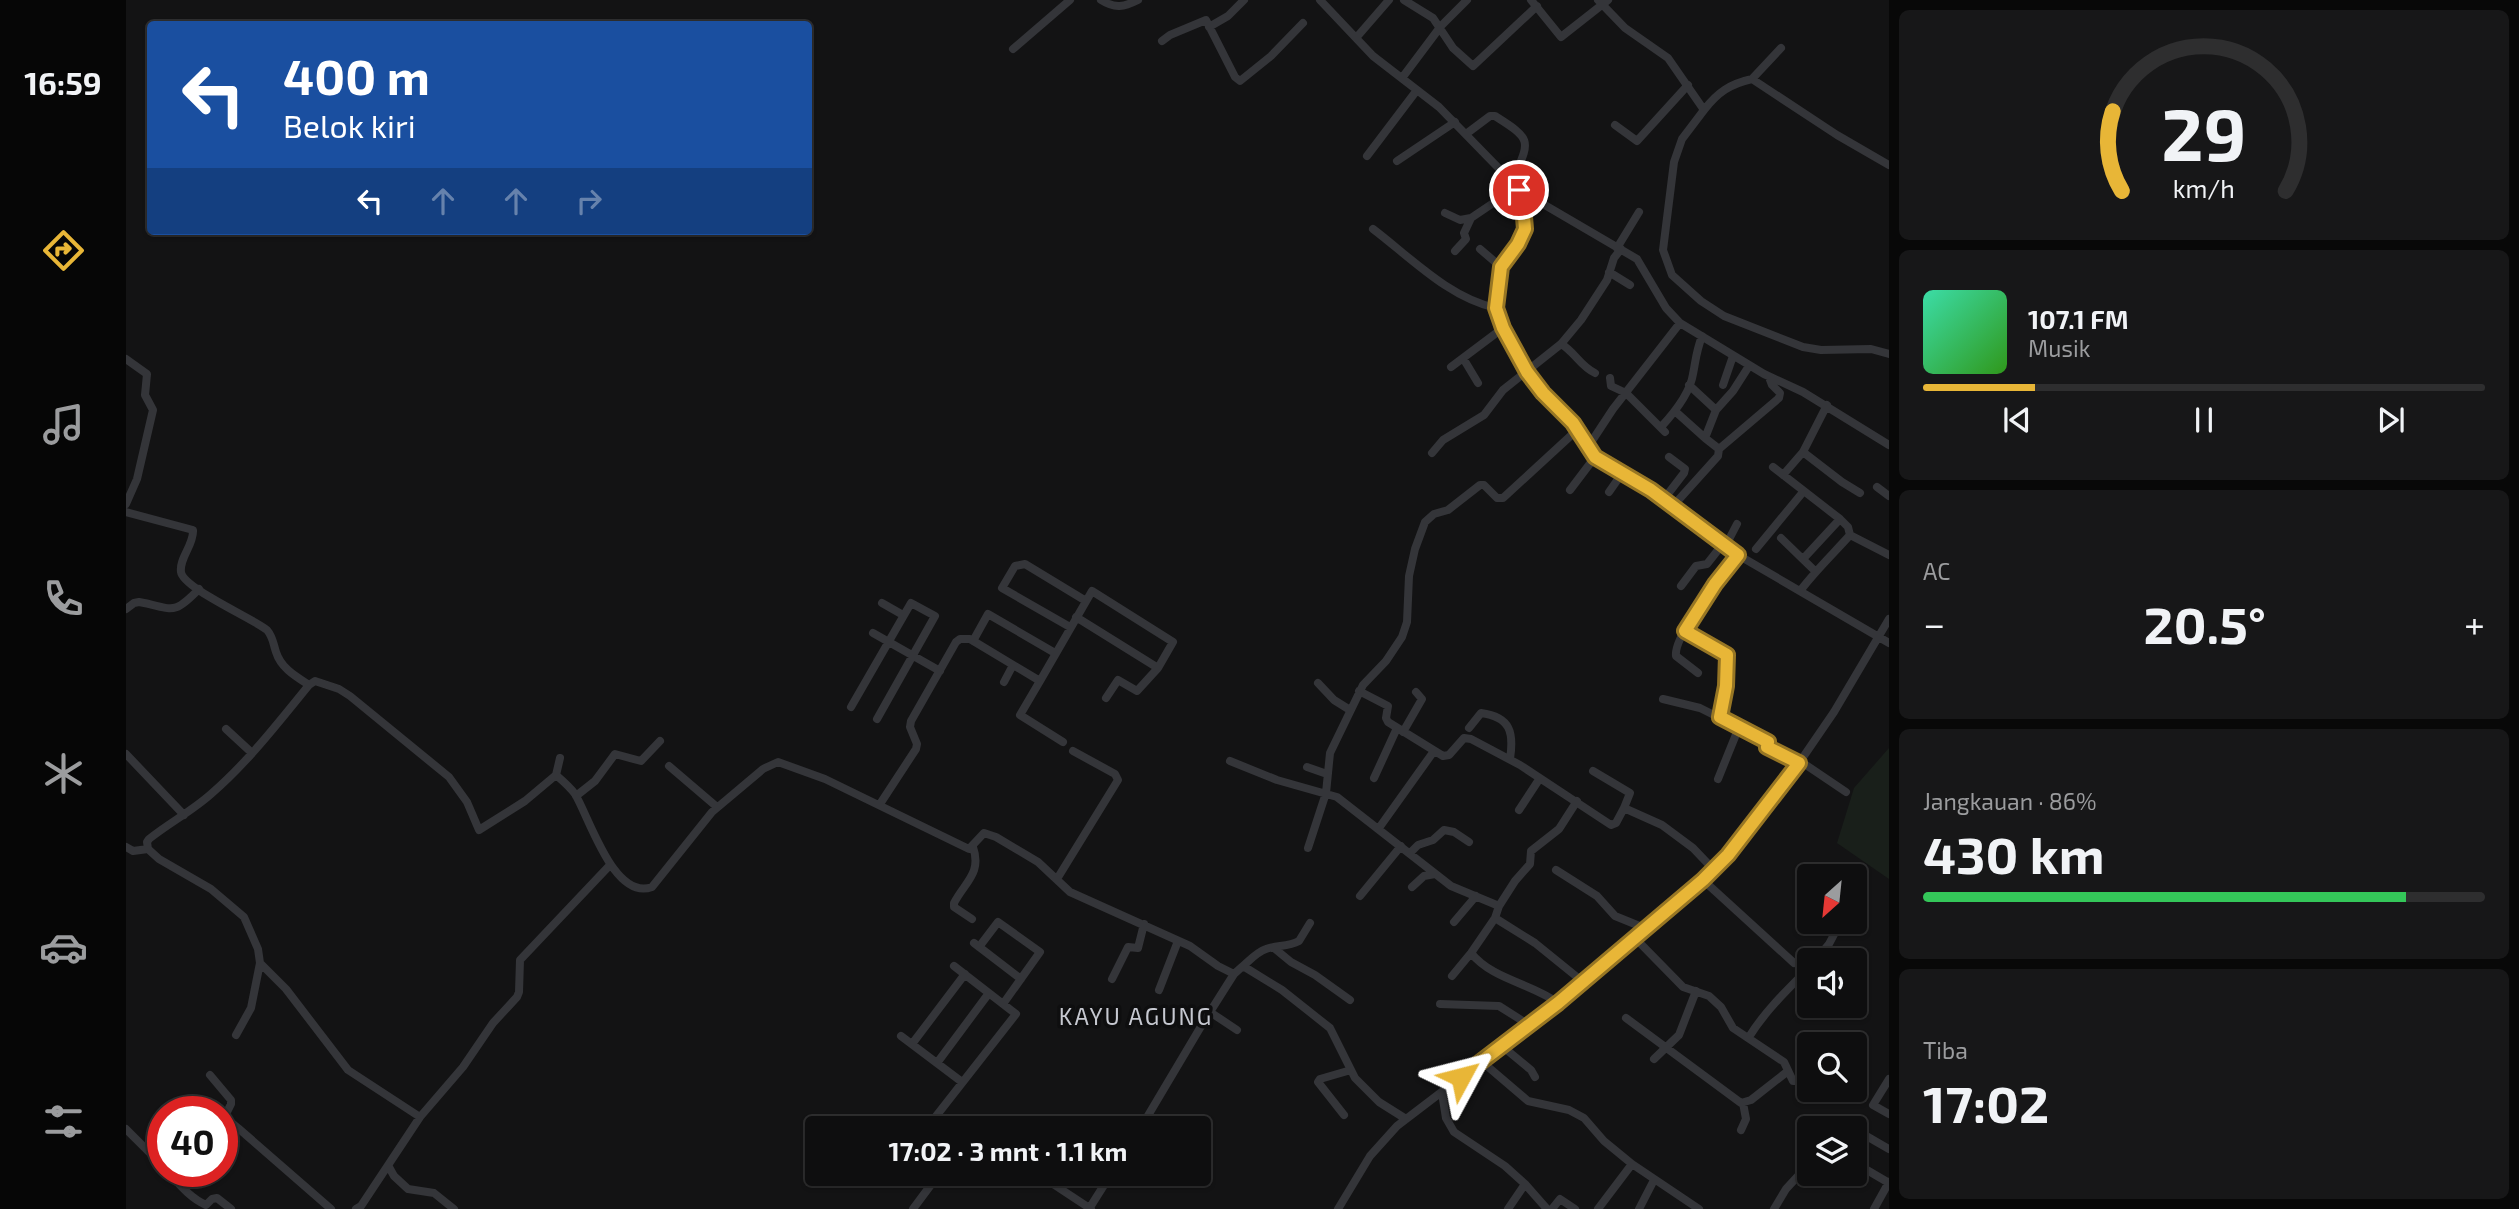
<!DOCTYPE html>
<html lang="id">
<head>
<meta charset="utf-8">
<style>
	:root { --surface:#0e0e0f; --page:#171718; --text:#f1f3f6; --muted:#9b9c9e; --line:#2e2e2f; --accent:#e8b637 }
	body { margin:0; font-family:"Exo 2",sans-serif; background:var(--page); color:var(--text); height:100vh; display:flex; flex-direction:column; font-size:26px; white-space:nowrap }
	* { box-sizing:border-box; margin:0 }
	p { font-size:23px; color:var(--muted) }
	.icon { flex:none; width:38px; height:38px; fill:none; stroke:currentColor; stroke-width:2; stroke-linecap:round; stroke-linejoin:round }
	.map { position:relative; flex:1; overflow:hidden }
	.sheet { display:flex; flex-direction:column; gap:10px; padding:10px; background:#080808; width:630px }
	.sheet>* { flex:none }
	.hud { position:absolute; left:21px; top:21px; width:665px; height:214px; border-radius:7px; box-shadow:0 2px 5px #0004,0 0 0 2px var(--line); background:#1a4fa0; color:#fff; overflow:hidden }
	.needle { width:46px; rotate:207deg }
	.controls { position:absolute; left:1671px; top:864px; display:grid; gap:14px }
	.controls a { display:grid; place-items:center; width:70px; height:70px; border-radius:7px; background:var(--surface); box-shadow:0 2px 5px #0004,0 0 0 2px var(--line); font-size:35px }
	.speed { position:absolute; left:21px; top:1096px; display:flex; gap:14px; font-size:35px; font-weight:700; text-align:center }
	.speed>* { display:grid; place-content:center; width:91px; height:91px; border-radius:50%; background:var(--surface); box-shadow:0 2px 5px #0004,0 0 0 2px var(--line); line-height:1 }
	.speed .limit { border:10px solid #d22; background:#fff; color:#111 }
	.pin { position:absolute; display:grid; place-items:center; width:60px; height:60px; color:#fff; margin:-30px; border:4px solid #fff; border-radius:50%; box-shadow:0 2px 7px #0007 }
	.me { position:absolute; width:77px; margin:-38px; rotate:52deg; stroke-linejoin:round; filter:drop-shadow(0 0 5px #0008) }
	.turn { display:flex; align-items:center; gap:24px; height:147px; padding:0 21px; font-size:32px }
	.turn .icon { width:91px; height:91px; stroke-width:2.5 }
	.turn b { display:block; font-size:49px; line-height:60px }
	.lanes { display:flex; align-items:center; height:66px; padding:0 21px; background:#0003; justify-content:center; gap:35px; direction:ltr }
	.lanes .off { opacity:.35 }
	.big { font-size:52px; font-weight:700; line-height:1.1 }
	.sheet .tile { flex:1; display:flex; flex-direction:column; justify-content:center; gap:10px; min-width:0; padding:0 24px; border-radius:10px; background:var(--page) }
	.sheet .dial { align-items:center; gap:0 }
	.dial svg { height:182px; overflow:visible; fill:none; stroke:var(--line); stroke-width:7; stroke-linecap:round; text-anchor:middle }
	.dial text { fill:var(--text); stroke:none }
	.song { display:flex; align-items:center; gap:21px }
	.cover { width:84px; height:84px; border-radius:10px; background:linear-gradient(135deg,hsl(160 70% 55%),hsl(110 70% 35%)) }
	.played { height:7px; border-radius:4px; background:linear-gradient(90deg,var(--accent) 20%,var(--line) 20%) }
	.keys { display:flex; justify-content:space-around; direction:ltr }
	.heat { display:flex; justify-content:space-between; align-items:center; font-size:38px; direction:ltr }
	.charge { height:10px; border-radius:5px; background:linear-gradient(90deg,#34c759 86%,var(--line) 0) }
	.trip { position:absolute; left:679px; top:1116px; width:406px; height:70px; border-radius:7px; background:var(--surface); box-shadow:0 2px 5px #0004,0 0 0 2px var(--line); font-weight:700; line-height:70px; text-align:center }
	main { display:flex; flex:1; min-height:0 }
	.tabs { display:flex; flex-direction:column; width:126px; justify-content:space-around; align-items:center; background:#060606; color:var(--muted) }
	.tabs .icon { width:49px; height:49px }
	.tabs .current { color:var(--accent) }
	.tabs b { font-size:32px; color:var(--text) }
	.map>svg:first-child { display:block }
	.green { fill:#191f1a }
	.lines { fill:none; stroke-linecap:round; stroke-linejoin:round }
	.minor { stroke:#343539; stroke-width:8 }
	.route-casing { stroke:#977624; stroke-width:18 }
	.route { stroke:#e8b637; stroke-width:12 }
	.labels { text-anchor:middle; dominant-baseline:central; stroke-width:7; stroke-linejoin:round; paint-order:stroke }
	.quarter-label { font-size:23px; letter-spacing:2px; fill:#c6c8d0; stroke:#0e0e0f }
</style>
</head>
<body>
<main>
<nav class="tabs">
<b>16:59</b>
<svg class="icon current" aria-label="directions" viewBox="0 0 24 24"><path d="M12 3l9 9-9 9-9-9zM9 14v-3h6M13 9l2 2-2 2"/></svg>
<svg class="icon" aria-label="music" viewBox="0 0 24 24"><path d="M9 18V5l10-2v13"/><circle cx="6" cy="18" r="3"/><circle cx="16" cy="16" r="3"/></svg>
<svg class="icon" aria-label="phone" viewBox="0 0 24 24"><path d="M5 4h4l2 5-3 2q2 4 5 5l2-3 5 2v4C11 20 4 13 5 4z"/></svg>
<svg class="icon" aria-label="climate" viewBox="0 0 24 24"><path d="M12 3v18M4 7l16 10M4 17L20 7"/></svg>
<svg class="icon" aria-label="car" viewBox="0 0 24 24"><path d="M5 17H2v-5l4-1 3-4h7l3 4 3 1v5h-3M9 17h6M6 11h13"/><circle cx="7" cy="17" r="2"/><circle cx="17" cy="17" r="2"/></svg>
<svg class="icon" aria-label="filters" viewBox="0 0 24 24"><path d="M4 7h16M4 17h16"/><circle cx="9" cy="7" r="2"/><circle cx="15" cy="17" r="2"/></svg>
</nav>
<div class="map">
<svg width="1763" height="1209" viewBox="0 0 1763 1209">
	<rect width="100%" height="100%" fill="#131314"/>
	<path class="green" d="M 1763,748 L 1763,879 L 1711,843 L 1728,788 Z"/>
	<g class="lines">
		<path class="minor" d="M 975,0 C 989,9 998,7 1012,0
			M 1194,0 L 1247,56 L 1313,107 L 1391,187 C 1400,205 1403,228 1391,245 C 1386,252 1378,259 1375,267 C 1369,281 1369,302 1372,317 L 1409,383 L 1447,423 L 1469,457 L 1525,490 L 1612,555 L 1763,643
			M 1278,0 L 1307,18 L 1327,48 L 1347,66 L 1411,6
			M 1405,0 L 1435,37 L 1482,0
			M 1472,0 L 1499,28 L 1542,58 L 1578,110 C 1592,92 1604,84 1626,79 L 1711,135 L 1763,165
			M 1083,27 L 1102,16 L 1118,0
			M 1230,38 L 1263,0
			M 1036,41 L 1044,35 L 1080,20 L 1109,77 L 1114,81 L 1145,56 L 1177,23
			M 887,49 L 944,0
			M 1276,78 L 1315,26 L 1341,0
			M 1626,79 L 1655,48
			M 1578,110 L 1556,139 L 1548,162 L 1537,250 L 1546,275 L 1575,301 L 1598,316 L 1677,347 L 1695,350 L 1745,349 L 1763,354
			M 1489,125 L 1511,141 L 1562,85
			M 1340,134 L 1364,116 L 1369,116 C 1407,140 1404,140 1387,180
			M 1241,156 L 1291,90
			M 1271,161 L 1329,122
			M 1393,190 L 1511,259 L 1540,308 L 1554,323 L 1638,374 L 1677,392 L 1763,445
			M 1319,213 L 1334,220 L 1345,218
			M 1247,229 C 1284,257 1323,298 1370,308
			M 1491,248 L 1513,212
			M 1354,249 L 1375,267
			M 1329,251 L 1340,239 L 1338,233 L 1345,218 L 1391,187
			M 1483,272 L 1504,285
			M 1435,344 C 1449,352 1454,366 1469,373
			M 1337,358 L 1352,383
			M 0,359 L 21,374 L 19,395 L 27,410 L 11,479 L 0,504
			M 1325,367 L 1377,328
			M 1484,378 L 1485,386 L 1500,393 L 1539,432
			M 1563,385 L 1590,410 L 1579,438 L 1593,449
			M 1597,385 L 1607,356
			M 1590,410 L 1607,391 L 1623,366
			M 1550,412 L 1579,438
			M 1535,427 C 1548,413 1564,394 1567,374 C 1570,359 1570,352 1576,336
			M 1462,447 L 1487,409 L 1554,323
			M 1677,452 L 1716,482 L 1734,493
			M 1306,453 L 1317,440 L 1358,415 L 1377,390 L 1435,344 L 1455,320 L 1481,280 L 1488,258 L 1495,249
			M 1647,467 L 1714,519 L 1722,527 L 1724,535 L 1763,555
			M 1657,475 L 1677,452 L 1701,405
			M 1751,487 L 1763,496
			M 1444,490 L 1469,457
			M 1483,492 L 1497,472
			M 1538,499 L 1558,473 L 1559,469 L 1543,457
			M 1547,506 L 1592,456 L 1593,449 L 1653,398 L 1654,393 L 1646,385 L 1643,377
			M 0,512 L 67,530 C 68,545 53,558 55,572 C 57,588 126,618 141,630 C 147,637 147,643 150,652 C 155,668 169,676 183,685
			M 1655,538 L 1689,571
			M 1599,547 L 1611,524
			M 1630,549 L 1677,492
			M 1677,559 L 1714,519
			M 1555,586 L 1570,566 L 1581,564 L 1596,545
			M 1674,591 C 1689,571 1707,554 1724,535
			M 756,603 L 777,615
			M 0,609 L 8,603 L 13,602 C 47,608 46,617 73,589
			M 950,617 L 1032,668
			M 944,627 L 876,588 L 889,566 L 899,564 L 960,601
			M 1559,631 L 1601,655 L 1600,686 L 1593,717
			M 747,633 L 814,671
			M 847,641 L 862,614 L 929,653
			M 1572,673 L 1550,656 C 1547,635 1598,575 1612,555
			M 914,681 L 966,591 L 1047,642 L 1032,668 L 1011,691 L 992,680 L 980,698
			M 878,682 L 887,665
			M 1192,683 L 1208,700 L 1224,710
			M 1233,691 L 1262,706 L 1260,718 L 1262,722 L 1317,756 L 1323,755 L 1338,738 L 1345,739 L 1394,765 L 1485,825 L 1490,823 L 1498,808 L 1536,825 L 1567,848 L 1588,870
			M 1537,699 L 1574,708 L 1642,742 L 1641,747 L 1673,763
			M 725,707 L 785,603 L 809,616 L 751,719
			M 1343,728 L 1355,713 C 1385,717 1388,733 1384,759
			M 100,729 L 126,753
			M 1277,732 L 1296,699 L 1290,692
			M 0,754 L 58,815
			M 434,758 L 430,775 C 437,781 444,787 449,794 C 464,819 488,901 526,887 L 586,812 L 637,769 L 652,762 L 699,779 L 843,849 L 858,833 L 870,837 L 912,862 L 944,892 L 1064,946 L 1092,966 L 1108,974
			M 1104,761 L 1151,780 L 1211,797 L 1325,886 L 1373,906
			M 1674,761 L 1720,792
			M 543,766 L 591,807
			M 1181,767 L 1201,774
			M 1467,771 L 1504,793 L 1498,808
			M 1248,778 L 1271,728
			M 1592,779 L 1613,727
			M 450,796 L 469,781 L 489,754 L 515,761 L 534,741
			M 754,804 L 790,749 L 791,744 L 784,727 L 785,721 L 830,642 L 834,639 L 844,639 L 914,681 L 894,715 L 937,742
			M 1393,810 L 1414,778
			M 1253,828 L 1308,751
			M 0,847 L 7,851 L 22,849
			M 1182,848 L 1200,793 L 1204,753 L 1237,685 L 1260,661 L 1276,637 L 1281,622 L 1283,576 L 1289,549 L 1299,522 L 1308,514 L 1322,510 L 1354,485 L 1358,485 L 1371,498 L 1377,498 L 1451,430
			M 22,849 L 21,842 L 23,839 C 43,823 66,811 85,794 C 122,762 152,723 183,685 L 189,681 L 213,689 L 224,696 L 323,777 L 341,802 L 353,830 L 399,801 L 430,775
			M 22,849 L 33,859 L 85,889 L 118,917 L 132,949 L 134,963 L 160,989 L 222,1070 L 294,1117
			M 1284,853 L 1292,845 L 1307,840 L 1318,830 L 1328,832 L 1343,842
			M 1430,870 L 1471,896 L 1489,916 L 1521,929
			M 931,879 L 992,780 L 989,774 L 947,751
			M 1577,880 L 1668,963
			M 1286,887 L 1298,876 L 1309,874
			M 1234,896 L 1275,846
			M 1369,918 L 1409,943 L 1451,977 L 1459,979
			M 846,919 L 828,907 L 828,903 C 839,882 856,873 847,847
			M 1328,922 L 1350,896
			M 1509,938 L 1557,987 L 1583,996 L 1595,1007 L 1607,1028 L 1658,1062 L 1667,1081 L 1674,1081 L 1684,1076
			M 848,943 L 895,979
			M 853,947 L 872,922 L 914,952 L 877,1004
			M 1148,948 L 1165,962 L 1189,975 L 1224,1000
			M 1345,953 C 1367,980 1405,983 1432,1003
			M 1689,961 L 1703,944 L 1713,925
			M 1117,966 C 1124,960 1131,952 1140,949 C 1151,945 1162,947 1173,941 L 1184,923
			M 1326,976 L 1345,953 L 1369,918 L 1373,906 L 1389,881 L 1404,864 L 1405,851 L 1433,829 L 1451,801
			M 986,979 L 1002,947 L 1012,948 L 1018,924
			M 1033,990 L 1052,941
			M 1314,1004 L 1373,1006 L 1403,1025
			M 1084,1012 L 1111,1030
			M 1500,1018 L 1615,1103 L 1625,1100 L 1662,1071
			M 110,1035 L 125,1008 L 134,963
			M 775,1036 L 836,1082
			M 1623,1037 C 1639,1011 1662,989 1684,967
			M 1703,1038 L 1709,1045
			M 786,1044 L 839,974
			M 1376,1046 L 1405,1070 L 1409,1077
			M 1528,1059 L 1553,1035 L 1570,991
			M 1354,1060 L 1402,1101 L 1443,1110 L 1458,1118 L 1478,1141 L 1506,1164 L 1573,1209
			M 811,1063 L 863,993
			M 84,1075 L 105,1100 L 105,1104 L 98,1118
			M 1763,1079 L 1747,1105 L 1763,1114
			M 1316,1093 L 1320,1118 L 1328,1132 L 1379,1166 L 1399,1184 L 1382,1209
			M 1218,1115 L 1192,1082 L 1194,1079 L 1225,1070
			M 96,1119 L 101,1119 L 112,1128 L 205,1209
			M 0,1129 L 37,1166
			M 800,1129 L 890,1014 L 828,966
			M 1014,1129 L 1077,1023 L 1108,974 L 1117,966 L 1156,990 L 1204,1028 L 1229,1078 L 1253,1102 L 1280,1119
			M 1615,1130 L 1620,1119 L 1617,1103
			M 1729,1131 L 1730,1130 L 1763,1149
			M 1729,1163 L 1763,1183
			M 263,1167 L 268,1176 L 282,1189 L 308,1193 L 328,1209
			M 41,1171 C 53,1184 64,1198 80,1205 L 86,1199 L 91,1198 L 105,1209
			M 1063,1174 L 1070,1179
			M 921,1180 L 965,1209
			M 1399,1184 L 1421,1209
			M 230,1209 L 235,1206 L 294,1117 L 337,1067 L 367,1023 L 391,997 L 393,992 L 394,960 L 484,865
			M 787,1209 L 813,1174
			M 963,1209 L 985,1174
			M 1212,1209 L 1244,1156 L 1271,1126 L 1432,1003 L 1540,914 L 1602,855 L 1629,818 L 1671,766 L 1708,712 L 1763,619
			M 1426,1209 L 1434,1199 L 1449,1209
			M 1472,1209 L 1506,1164
			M 1513,1209 L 1528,1180
			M 1648,1209 L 1660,1189 L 1684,1163
			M 1748,1209 L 1763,1182"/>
	</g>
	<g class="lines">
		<g class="route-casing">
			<path id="route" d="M 1335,1077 L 1432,1003 L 1577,880 L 1602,855 L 1673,763 L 1641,747 L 1642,742 L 1594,717 L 1600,686 L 1601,655 L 1559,631 L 1589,584 L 1612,555 L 1525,490 L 1469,457 L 1447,423 L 1417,393 L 1401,372 L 1377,328 L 1370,308 L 1375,267 L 1392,244 L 1399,229 L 1397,205 L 1393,190"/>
		</g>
		<use href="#route" class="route"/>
	</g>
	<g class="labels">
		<g class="quarter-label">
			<text x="1010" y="1016">KAYU AGUNG</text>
		</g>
	</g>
</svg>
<div class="controls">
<a><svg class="needle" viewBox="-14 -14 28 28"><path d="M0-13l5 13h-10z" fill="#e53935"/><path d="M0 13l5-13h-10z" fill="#9b9c9e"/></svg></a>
<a><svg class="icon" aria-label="sound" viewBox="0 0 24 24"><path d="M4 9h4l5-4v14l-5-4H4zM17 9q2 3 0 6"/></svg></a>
<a><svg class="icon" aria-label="search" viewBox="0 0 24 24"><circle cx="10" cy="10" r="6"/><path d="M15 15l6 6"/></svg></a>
<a><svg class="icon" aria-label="layers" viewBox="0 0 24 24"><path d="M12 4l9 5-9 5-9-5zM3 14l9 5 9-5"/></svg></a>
</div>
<div class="speed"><div class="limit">40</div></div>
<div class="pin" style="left:1393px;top:190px;background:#d93025"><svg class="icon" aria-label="arrive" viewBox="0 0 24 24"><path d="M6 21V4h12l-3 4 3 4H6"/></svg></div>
<svg class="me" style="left:1335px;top:1077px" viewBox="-20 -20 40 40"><path d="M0-17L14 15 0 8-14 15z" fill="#e8b637" stroke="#fff" stroke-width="4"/></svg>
<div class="trip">17:02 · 3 mnt · 1.1 km</div>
<div class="hud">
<div class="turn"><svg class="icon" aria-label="left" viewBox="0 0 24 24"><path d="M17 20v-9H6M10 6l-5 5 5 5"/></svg><div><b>400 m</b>Belok kiri</div></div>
<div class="lanes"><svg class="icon" aria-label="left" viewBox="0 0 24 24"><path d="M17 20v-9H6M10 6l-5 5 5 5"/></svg><svg class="icon off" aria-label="ahead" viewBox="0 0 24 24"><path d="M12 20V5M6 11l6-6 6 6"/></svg><svg class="icon off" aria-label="ahead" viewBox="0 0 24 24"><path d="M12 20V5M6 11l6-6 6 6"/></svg><svg class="icon off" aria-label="right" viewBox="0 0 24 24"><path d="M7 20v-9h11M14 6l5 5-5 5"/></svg></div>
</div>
</div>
<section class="sheet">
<div class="tile dial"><svg viewBox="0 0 100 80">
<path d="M14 69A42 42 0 1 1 86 69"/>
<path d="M14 69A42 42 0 0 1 10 34" stroke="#e8b637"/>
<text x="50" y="56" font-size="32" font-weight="700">29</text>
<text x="50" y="72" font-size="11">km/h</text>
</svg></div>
<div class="tile">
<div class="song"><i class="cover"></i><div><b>107.1 FM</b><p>Musik</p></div></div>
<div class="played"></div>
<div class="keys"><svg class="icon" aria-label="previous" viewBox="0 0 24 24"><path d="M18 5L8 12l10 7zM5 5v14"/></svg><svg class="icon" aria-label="pause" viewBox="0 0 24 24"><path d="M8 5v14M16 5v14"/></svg><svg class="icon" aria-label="next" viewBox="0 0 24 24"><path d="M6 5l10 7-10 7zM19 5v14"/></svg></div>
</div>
<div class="tile"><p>AC</p>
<div class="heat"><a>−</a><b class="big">20.5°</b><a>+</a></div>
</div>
<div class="tile"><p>Jangkauan · 86%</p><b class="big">430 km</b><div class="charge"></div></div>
<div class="tile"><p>Tiba</p><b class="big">17:02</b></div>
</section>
</main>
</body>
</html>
